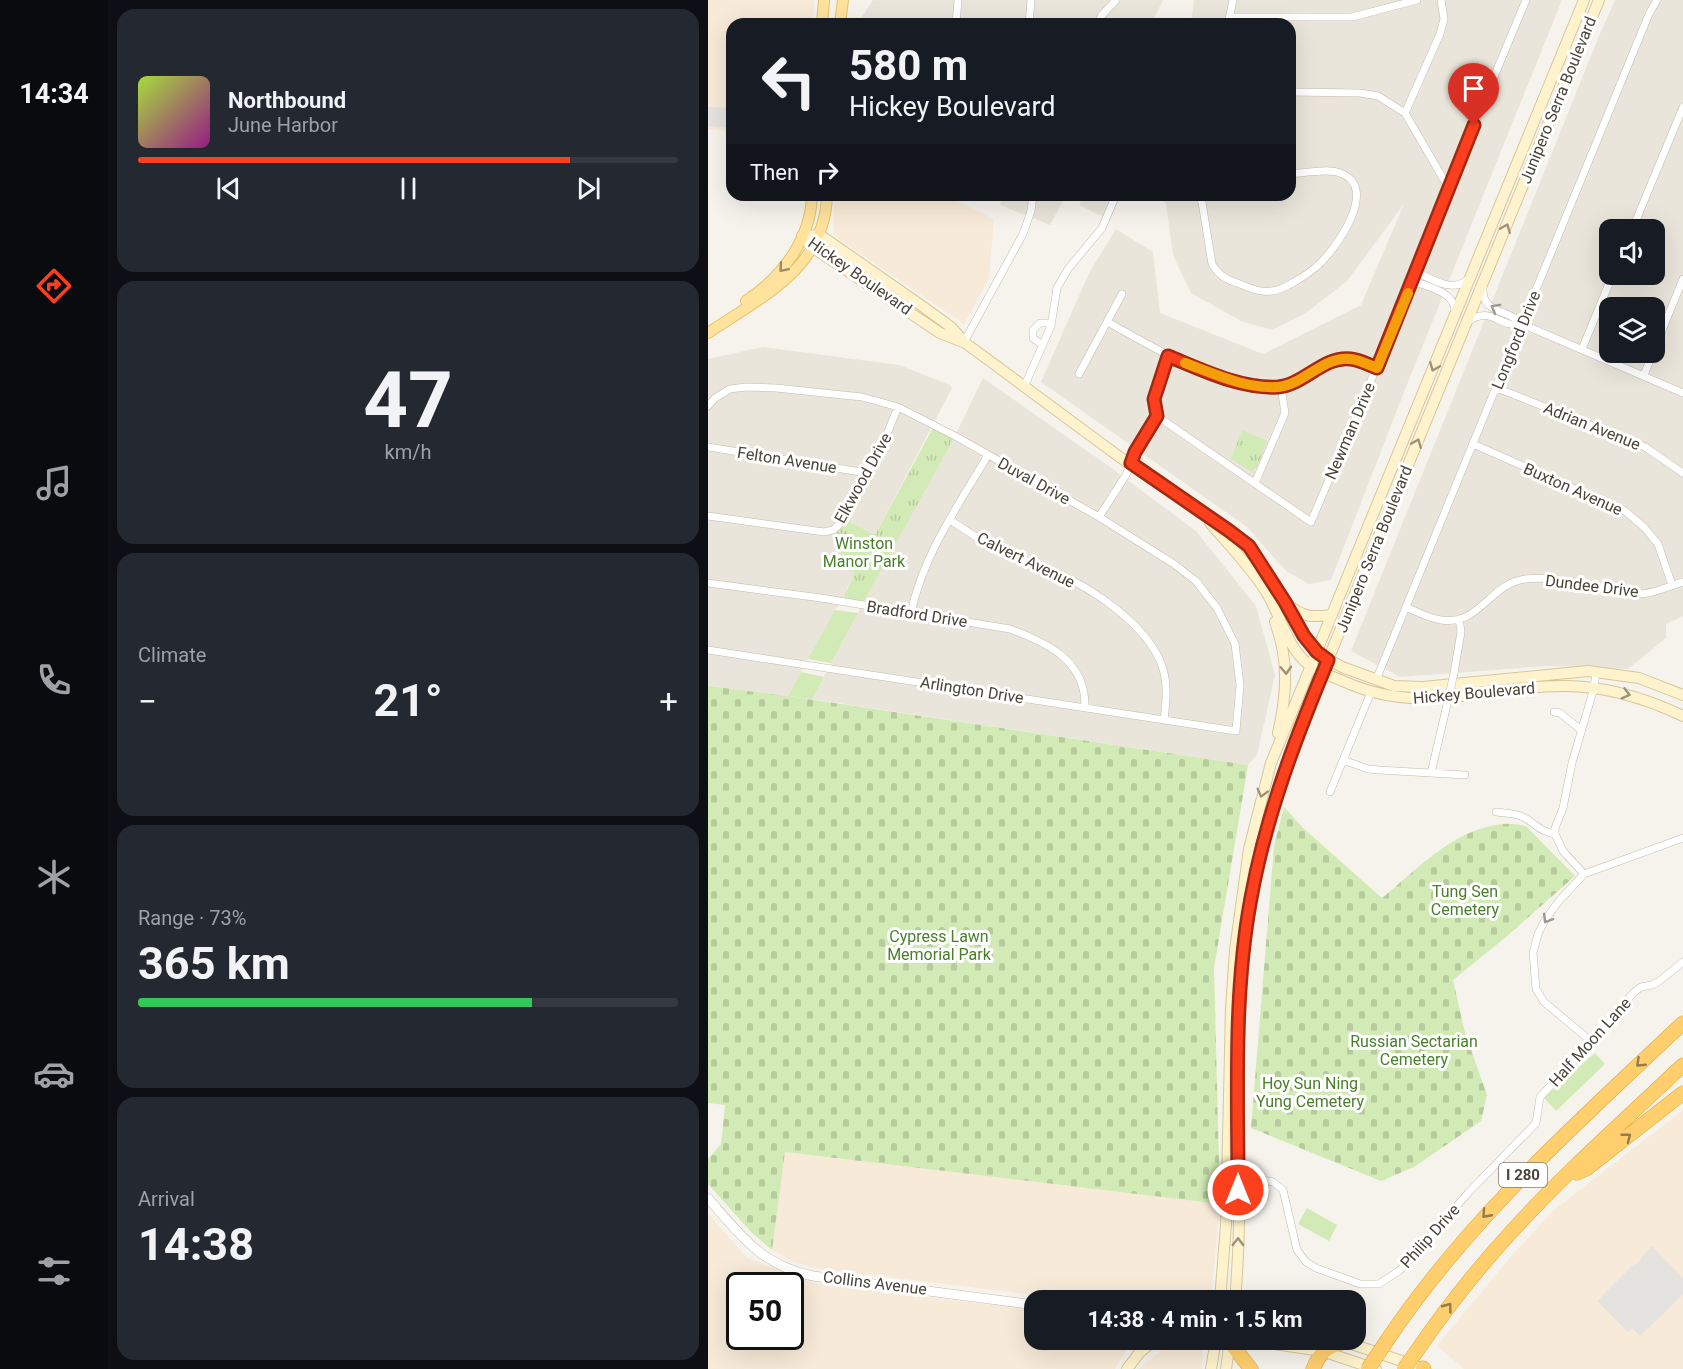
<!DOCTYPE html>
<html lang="en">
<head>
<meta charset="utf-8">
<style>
	:root { --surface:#171b24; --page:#242831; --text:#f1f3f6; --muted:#9ea1a6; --line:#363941; --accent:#fc3f1d }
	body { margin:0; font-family:Roboto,sans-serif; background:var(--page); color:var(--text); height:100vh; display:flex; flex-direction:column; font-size:22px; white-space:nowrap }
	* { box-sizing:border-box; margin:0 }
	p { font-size:20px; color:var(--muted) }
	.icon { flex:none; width:33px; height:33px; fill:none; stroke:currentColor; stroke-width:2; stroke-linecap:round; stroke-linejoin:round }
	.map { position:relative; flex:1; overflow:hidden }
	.panel { display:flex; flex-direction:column; gap:9px; padding:9px; background:#0d0f14; width:600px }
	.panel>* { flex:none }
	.banner { position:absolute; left:18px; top:18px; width:570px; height:183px; border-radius:18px; box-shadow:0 6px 24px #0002; background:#171b24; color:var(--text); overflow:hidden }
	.controls { position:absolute; left:891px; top:219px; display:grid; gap:12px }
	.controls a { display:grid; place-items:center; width:66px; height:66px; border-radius:12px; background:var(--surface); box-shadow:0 6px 24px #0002; font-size:30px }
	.speed { position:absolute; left:18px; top:1272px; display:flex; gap:12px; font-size:30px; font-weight:700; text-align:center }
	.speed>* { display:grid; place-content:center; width:78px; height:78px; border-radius:50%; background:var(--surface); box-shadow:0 6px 24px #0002; line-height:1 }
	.speed .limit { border:3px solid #111; border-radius:9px; background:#fff; color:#111 }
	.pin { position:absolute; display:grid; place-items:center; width:51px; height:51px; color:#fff; margin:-62px -26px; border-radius:50% 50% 50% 0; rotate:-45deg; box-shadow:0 0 6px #0007 }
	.pin .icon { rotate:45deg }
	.me { position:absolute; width:66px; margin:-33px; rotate:0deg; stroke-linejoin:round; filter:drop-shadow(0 0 4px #0008) }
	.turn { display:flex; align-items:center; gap:21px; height:126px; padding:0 24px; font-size:27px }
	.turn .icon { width:78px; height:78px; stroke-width:2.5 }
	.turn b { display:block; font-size:42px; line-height:51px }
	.then { display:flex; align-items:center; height:57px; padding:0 24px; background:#0003; gap:12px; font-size:22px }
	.big { font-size:45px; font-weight:700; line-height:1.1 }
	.panel .card { flex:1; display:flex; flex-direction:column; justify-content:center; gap:9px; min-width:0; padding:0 21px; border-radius:18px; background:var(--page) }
	.panel .dial { align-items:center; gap:0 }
	.dial b { font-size:78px; line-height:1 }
	.song { display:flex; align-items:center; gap:18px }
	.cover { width:72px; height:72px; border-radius:9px; background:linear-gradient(135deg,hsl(80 70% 55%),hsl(310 70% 35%)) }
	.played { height:6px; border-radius:3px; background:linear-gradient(90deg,var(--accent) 80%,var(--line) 80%) }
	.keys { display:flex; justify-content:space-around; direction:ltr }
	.heat { display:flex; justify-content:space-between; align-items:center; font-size:33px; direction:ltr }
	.charge { height:9px; border-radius:4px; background:linear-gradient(90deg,#34c759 73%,var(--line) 0) }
	.trip { position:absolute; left:316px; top:1290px; width:342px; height:60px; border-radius:18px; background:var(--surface); box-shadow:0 6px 24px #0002; font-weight:700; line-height:60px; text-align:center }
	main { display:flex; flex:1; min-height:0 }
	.menu { display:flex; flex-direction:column; width:108px; justify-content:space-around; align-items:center; background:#090b0e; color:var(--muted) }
	.menu .icon { width:42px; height:42px }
	.menu .current { color:var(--accent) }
	.menu b { font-size:27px; color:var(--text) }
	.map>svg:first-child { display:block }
	.residential { fill:#eae5da; fill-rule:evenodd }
	.commercial { fill:#f7ead8; fill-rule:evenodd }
	.green { fill:#d2eab5 }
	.cemetery { fill:url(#cemetery-stones) }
	.park { fill:url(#park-tufts) }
	.parking { fill:#e5e3e0 }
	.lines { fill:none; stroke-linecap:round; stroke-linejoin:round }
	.minor-casing { stroke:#c2bbae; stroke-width:8 }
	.tertiary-casing { stroke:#c2bbae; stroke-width:10 }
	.secondary-casing { stroke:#d6c79b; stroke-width:12 }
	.primary-casing { stroke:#e6c16a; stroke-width:12 }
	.motorway-casing { stroke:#e0a43c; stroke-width:15 }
	.minor { stroke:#fff; stroke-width:7 }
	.tertiary { stroke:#fff; stroke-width:9 }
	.secondary { stroke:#fff3cd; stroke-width:10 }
	.primary { stroke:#ffe39c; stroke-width:10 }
	.motorway { stroke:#ffcf6e; stroke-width:14 }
	.minor-bridge-casing { stroke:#c2bbae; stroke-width:8; stroke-linecap:butt }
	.motorway-bridge-casing { stroke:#e0a43c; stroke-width:15; stroke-linecap:butt }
	.minor-bridge { stroke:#fff; stroke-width:7 }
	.motorway-bridge { stroke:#ffcf6e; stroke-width:14 }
	.oneway { stroke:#9c937c }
	.oneway2 { stroke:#9c8c66 }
	.oneway3 { stroke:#9c9892 }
	.oneway4 { stroke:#937c4e }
	.route-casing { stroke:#a42913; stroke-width:15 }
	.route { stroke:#fc3f1d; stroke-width:10 }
	.slow { stroke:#f59e0b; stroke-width:10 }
	.labels { text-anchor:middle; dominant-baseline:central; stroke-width:6; stroke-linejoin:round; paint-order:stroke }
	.shield { fill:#fff; stroke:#817c74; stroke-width:1.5 }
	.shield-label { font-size:15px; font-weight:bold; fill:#4b4439 }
	.street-label { font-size:16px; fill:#4b4439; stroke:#fff }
	.park-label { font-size:16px; fill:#4a7f2a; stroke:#fff }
</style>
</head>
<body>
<main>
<nav class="menu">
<b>14:34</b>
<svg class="icon current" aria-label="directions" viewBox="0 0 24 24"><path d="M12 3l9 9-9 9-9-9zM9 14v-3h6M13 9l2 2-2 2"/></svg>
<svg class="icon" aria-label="music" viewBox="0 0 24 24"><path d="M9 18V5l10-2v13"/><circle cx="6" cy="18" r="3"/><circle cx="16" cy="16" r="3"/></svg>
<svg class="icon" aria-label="phone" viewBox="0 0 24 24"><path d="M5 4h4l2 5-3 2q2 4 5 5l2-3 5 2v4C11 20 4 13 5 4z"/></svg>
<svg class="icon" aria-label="climate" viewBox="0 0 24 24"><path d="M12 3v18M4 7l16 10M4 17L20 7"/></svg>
<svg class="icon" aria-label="car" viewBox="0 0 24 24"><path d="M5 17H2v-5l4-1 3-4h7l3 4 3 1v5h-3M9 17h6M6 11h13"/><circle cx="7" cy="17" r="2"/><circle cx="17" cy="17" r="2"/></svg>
<svg class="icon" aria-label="filters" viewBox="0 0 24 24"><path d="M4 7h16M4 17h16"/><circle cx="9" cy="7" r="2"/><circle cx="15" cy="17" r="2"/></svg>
</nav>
<section class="panel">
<div class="card">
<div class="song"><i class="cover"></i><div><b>Northbound</b><p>June Harbor</p></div></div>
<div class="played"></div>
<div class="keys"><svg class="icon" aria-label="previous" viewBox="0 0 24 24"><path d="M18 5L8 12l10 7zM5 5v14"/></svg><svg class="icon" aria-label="pause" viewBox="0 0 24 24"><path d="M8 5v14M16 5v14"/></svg><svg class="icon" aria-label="next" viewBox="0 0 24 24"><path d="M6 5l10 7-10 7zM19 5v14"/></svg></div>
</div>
<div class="card dial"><b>47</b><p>km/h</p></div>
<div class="card"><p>Climate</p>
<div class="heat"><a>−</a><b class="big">21°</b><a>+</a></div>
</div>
<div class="card"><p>Range · 73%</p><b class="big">365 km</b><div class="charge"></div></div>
<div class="card"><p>Arrival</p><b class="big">14:38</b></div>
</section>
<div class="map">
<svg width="975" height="1369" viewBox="0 0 975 1369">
	<defs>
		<pattern id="cemetery-stones" width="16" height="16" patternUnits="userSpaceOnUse" patternTransform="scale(1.5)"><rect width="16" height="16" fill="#d2eab5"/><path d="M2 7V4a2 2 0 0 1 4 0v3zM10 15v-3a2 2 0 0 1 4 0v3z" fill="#b6ca9c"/></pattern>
		<pattern id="park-tufts" width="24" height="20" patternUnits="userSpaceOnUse" patternTransform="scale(1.5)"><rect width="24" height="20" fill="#d2eab5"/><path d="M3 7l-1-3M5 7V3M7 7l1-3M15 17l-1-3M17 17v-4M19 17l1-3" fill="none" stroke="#b6ca9c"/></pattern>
	</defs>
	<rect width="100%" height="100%" fill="#f6f3ec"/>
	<path class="residential" d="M 165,0 L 455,0 L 443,24 L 149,24 Z
		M 486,0 L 854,0 L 698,387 L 623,580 L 601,584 L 578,571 L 539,527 L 333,382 L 381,273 L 408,229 L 445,252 L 452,313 L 555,354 L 653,305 L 696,204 L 639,281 L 598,313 L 564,330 L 533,321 L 483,293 L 465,255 L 458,203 L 447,195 L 582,195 L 582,24 L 483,24 Z
		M 907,0 L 975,0 L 975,616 L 958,624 L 958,638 L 920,669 L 841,666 L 692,677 L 643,651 L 891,36 ZM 902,230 L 946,230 L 946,274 L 902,274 ZM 902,308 L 946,308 L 946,352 L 902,352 Z
		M 285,195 L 358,195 L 342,225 L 292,205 L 294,199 Z
		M 378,195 L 413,195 L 402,220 L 371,205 Z
		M 55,347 L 191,365 L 242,385 L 244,388 L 167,535 L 135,518 L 128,527 L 136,570 L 148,572 L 139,588 L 137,598 L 127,610 L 80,696 L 0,686 L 0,359 Z
		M 275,378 L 402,467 L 488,531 L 548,606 L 567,675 L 549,755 L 540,765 L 104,699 L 191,536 L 247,436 Z"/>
	<path class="commercial" d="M 0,0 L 107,0 L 104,24 L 24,24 L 24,131 L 0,129 Z
		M 127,195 L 236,195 L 286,219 L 281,279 L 256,324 L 125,235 Z
		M 975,1110 L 975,1369 L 756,1369 L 729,1346 L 800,1260 L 846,1210 Z
		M 77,1152 L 512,1204 L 503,1300 L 368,1300 L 107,1268 L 84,1261 L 64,1250 Z
		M 0,1213 L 39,1258 L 105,1283 L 327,1310 L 327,1340 L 428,1340 L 417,1352 L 407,1369 L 0,1369 ZM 32,1286 L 82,1286 L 82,1336 L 32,1336 Z
		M 474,1342 L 489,1342 L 493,1344 L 495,1357 L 494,1369 L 430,1369 L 458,1347 Z"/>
	<path class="green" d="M 127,610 L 150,613 L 123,663 L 100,659 Z
		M 93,672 L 116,677 L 104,699 L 80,696 Z
		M 887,1053 L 897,1064 L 848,1111 L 836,1098 Z
		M 599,1208 L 629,1225 L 621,1241 L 590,1224 Z"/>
	<path class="cemetery" d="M 0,686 L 80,696 L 540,765 L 506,968 L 512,1204 L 77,1152 L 64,1250 L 43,1232 L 0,1184 L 0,1159 L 13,1144 L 17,1105 L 0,1103 Z
		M 576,807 L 595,828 L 674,898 C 710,869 745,829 795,824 C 802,823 811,825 818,826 L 867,876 L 798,937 L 745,980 L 757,1033 L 779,1095 L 773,1121 L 706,1167 L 673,1181 L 543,1128 L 566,846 Z"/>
	<path class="park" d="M 226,426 L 247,436 L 154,605 L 134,602 L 147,572 L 136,570 L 128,527 L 135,518 L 167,535 Z
		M 534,430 L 559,441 L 549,467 L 544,472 L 523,459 Z"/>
	<path class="parking" d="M 0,107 L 24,108 L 24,128 L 0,126 Z
		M 944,1246 L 975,1278 L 975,1295 L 932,1336 L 924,1328 L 920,1332 L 889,1301 L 923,1267 L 933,1260 L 932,1259 Z"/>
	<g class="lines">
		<g class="minor-casing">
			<path id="minor" d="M 523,17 L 644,17 L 709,0
				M 191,24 L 231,24
				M 248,24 L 250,0
				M 321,24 L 323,0
				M 391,24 L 393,16 L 408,0
				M 520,24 L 525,0
				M 582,92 L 652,93 L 670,96 L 697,113 L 740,187
				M 697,113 L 732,34 L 736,19 L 733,0
				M 491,195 L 494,202 L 504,264 C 511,276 519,280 532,284 C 542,288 553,293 564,291 C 575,290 599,275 608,267 C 627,251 673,187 632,173 C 622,168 594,173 582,174
				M 924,230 L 975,107
				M 708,272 C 724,279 744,293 759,280
				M 705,281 C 720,287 744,291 747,309
				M 775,288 C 774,315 800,308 814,324 L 975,393
				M 400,322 C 446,348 516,391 571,387 C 596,385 617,354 643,359 C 652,360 661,365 669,368
				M 759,322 C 785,304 790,329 814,324
				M 256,342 L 315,234 L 323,211 L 325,195
				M 334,345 L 325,338 L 325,330 L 332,323 L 343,323
				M 874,349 L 905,274
				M 946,350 L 975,279
				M 371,374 L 414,294
				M 936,375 L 945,352
				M 316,387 L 343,326 L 349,288 L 360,269 L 394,228 L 408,195
				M 789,388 L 937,447 L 975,473
				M 0,406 L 7,398 L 22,389 L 38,387 L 68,388 L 154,397 L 190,407 L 247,436 L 391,517 L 466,564 L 488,581 L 509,608 L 527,644 L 532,685 L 528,731 L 0,650
				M 449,416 L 603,522 L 705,281 L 740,187 L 818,0
				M 765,444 L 917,511 L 936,527 L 950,544 L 964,585
				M 0,447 L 159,473
				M 547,483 L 577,413 L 573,387
				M 0,516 L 116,532 L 125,530 L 132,524 L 172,451 L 190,407
				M 391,517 L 418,475 L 427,452 L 449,416 L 446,399 L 460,356
				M 242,520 C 256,529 270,539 285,547 C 304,557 325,562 345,571 C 384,588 442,626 455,669 C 460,686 458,703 456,720
				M 0,583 L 113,598 L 302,629 C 340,643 378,661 377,707
				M 698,607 C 709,612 721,618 733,620 C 772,626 781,584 817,579 C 855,574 893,593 931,594 C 947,594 960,586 975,582
				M 203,613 C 215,555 250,506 280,455
				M 746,673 L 753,632 L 751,619
				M 668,680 L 941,14 L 949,0
				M 846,712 L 852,713 L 873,730
				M 635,760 L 660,769 L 671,770 L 757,775
				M 723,773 L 738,709
				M 622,792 L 663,692
				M 788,812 C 796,813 805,813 813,816 C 826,822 832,832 847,834
				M 876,874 L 855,851 L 847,834 L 847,828 L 855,808 L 864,763 L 886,688 L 888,672
				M 884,1042 L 836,1002 L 828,989 L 825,953 L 830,934 L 837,920 L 851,901 L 876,874 L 975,838
				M 530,1175 L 565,1182 L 575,1190 L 589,1250 L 598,1262 L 608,1268 L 652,1284 L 671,1284 L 692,1270 L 761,1192 L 828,1123 L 832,1097 L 900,1025 L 925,993 L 933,987 L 944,985 L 950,982 L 975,962"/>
		</g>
		<g class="tertiary-casing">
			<path id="tertiary" d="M 0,1198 C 32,1235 54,1266 105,1276 L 327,1305"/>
		</g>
		<g class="secondary-casing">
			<path id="secondary" d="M 94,236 L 112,235 L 214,306 L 243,327 L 256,342 L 413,458 L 530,537 L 549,557 L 603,646 L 614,656 L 634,667 L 686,686 L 715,687 L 880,671 L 931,678 L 975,695
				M 98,240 L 104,247 L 232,333 L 255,342
				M 502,523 C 521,545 541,565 557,590 C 572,613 578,646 600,664 C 610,672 626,677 637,682 C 716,717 778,685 857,686 C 899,686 937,698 975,716
				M 580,605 C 597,618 604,617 624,615
				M 567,622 C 581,660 579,694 570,733
				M 512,1300 L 518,1225 L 523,1009 L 527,950 L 541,849 L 563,763 L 876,0
				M 527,1300 C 538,1177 523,1052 538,928 C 550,836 583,758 615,672 L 891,0
				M 538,1340 L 614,1351 L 668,1369
				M 632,1340 L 717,1369
				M 419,1369 L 432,1352 L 447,1340
				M 503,1369 L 508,1340
				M 518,1369 L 522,1340"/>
		</g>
		<g class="primary-casing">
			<path id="primary" d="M 114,24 L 116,0
				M 132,24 L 135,0
				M 38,301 C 74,277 103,239 104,195
				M 0,333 C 53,297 117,269 119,195"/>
		</g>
		<g class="motorway-casing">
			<path id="motorway" d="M 869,1173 L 878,1169 L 975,1093
				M 523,1340 L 525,1346 L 543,1369
				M 676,1345 C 758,1221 868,1124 975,1023
				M 706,1355 C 736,1311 769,1269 805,1230 C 858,1172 918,1119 975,1065
				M 715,1368 L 716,1369
				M 605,1369 C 612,1352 621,1344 639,1342"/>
		</g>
		<use href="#minor" class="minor"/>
		<use href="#tertiary" class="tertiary"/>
		<use href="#secondary" class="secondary"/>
		<use href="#primary" class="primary"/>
		<use href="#motorway" class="motorway"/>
		<g class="minor-bridge-casing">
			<path id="minor-bridge" d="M 738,709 L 746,673"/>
		</g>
		<g class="motorway-bridge-casing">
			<path id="motorway-bridge" d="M 660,1369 L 676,1345
				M 696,1369 L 706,1355"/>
		</g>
		<use href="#minor-bridge" class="minor-bridge"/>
		<use href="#motorway-bridge" class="motorway-bridge"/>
	</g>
	<defs><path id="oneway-chevron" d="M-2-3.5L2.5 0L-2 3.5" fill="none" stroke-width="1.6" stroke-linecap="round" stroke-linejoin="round" transform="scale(1.5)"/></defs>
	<g class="oneway">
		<use href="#oneway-chevron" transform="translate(798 228) rotate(-68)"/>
		<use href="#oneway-chevron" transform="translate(726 367) rotate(112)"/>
		<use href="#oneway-chevron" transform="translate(709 443) rotate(-68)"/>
		<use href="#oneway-chevron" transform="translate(578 670) rotate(87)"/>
		<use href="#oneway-chevron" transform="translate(918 694) rotate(15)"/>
		<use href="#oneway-chevron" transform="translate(554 793) rotate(105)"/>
		<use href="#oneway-chevron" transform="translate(530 1242) rotate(-89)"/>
	</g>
	<use class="oneway2" href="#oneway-chevron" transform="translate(75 268) rotate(131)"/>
	<g class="oneway3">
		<use href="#oneway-chevron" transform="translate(787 308) rotate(-151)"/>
		<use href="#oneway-chevron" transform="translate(839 919) rotate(122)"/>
	</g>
	<g class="oneway4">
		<use href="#oneway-chevron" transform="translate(932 1063) rotate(137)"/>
		<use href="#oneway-chevron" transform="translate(919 1137) rotate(-38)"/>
		<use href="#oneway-chevron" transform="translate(778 1214) rotate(132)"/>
		<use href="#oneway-chevron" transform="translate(740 1307) rotate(-53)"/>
	</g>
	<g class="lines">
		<g class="route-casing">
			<path id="route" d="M 530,1190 C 530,1093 525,994 543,898 C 558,815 588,737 620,660 L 609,652 L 596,636 L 577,602 L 541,546 L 520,530 L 423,463 L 427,452 L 449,416 L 446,399 L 460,356 C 494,370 532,389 570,387 C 596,385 616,355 643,359 C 652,360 661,365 669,368 L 766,125"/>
		</g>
		<use href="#route" class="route"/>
		<path class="slow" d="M 477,363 C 507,374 538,389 570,387 C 596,385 616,355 643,359 C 652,360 661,365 669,368 L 700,293"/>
	</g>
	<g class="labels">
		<rect class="shield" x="791" y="1163" width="48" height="24" rx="4.5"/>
		<g class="shield-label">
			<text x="815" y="1175">I 280</text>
		</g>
		<g class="street-label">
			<text transform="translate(850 100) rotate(-68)">Junipero Serra Boulevard</text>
			<text transform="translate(152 276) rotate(35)">Hickey Boulevard</text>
			<text transform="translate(808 340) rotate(-68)">Longford Drive</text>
			<text transform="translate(884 426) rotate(22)">Adrian Avenue</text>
			<text transform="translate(642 431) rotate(-67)">Newman Drive</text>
			<text transform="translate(79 460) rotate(9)">Felton Avenue</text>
			<text transform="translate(155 478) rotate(-61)">Elkwood Drive</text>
			<text transform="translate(326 481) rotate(29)">Duval Drive</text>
			<text transform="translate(865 489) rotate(24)">Buxton Avenue</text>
			<text transform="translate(666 549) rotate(-68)">Junipero Serra Boulevard</text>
			<text transform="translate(318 560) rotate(26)">Calvert Avenue</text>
			<text transform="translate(884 586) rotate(7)">Dundee Drive</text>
			<text transform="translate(209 614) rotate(9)">Bradford Drive</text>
			<text transform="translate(264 690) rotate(9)">Arlington Drive</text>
			<text transform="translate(766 693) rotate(-5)">Hickey Boulevard</text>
			<text transform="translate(882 1042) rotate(-48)">Half Moon Lane</text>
			<text transform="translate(722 1236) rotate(-48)">Philip Drive</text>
			<text transform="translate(167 1283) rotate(7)">Collins Avenue</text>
		</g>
		<g class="park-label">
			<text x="156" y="543">Winston<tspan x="156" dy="18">Manor Park</tspan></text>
			<text x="757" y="891">Tung Sen<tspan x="757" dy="18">Cemetery</tspan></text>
			<text x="231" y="936">Cypress Lawn<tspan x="231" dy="18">Memorial Park</tspan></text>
			<text x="706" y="1041">Russian Sectarian<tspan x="706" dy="18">Cemetery</tspan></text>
			<text x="602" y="1083">Hoy Sun Ning<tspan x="602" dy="18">Yung Cemetery</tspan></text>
		</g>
	</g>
</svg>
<div class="controls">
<a><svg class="icon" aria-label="sound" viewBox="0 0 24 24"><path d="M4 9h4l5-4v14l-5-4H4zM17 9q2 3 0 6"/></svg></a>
<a><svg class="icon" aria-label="layers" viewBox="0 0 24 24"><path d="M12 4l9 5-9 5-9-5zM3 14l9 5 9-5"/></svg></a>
</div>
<div class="speed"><div class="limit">50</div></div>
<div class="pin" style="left:766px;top:125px;background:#d93025"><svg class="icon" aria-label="arrive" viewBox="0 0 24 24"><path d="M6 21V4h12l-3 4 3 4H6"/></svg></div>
<svg class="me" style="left:530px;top:1190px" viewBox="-20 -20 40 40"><circle r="17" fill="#fc3f1d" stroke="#fff" stroke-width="3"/><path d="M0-11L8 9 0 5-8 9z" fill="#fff"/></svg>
<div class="trip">14:38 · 4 min · 1.5 km</div>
<div class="banner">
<div class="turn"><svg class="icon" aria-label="left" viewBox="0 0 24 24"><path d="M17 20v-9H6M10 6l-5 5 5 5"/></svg><div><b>580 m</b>Hickey Boulevard</div></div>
<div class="then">Then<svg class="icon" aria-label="right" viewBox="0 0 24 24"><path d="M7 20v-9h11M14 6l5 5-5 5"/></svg></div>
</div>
</div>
</main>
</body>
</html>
